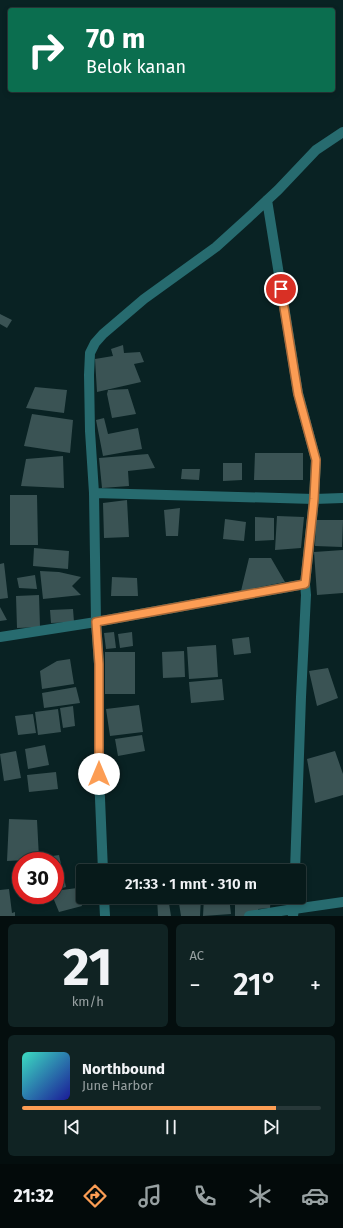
<!DOCTYPE html>
<html lang="id">
<head>
<meta charset="utf-8">
<style>
	:root { --surface:#071a1a; --page:#102323; --text:#f1f3f6; --muted:#98a1a2; --line:#283839; --accent:#fc9d54 }
	body { margin:0; font-family:"Fira Sans",sans-serif; background:var(--page); color:var(--text); height:100vh; display:flex; flex-direction:column; font-size:15px; white-space:nowrap }
	* { box-sizing:border-box; margin:0 }
	p { font-size:13px; color:var(--muted) }
	.icon { flex:none; width:22px; height:22px; fill:none; stroke:currentColor; stroke-width:2; stroke-linecap:round; stroke-linejoin:round }
	.map { position:relative; height:916px; overflow:hidden }
	.sheet { display:flex; flex-direction:column; gap:8px; padding:8px; background:#040e0e; flex:1 }
	.sheet>* { flex:none }
	.hud { position:absolute; left:8px; top:8px; width:327px; height:84px; border-radius:4px; box-shadow:0 2px 6px #0003,0 0 0 1px var(--line); background:#0b6e4f; color:#fff; overflow:hidden }
	.speed { position:absolute; left:12px; top:852px; display:flex; gap:8px; font-size:20px; font-weight:700; text-align:center }
	.speed>* { display:grid; place-content:center; width:52px; height:52px; border-radius:50%; background:var(--surface); box-shadow:0 2px 6px #0003,0 0 0 1px var(--line); line-height:1 }
	.speed .limit { border:6px solid #d22; background:#fff; color:#111 }
	.pin { position:absolute; display:grid; place-items:center; width:34px; height:34px; color:#fff; margin:-17px; border:2px solid #fff; border-radius:50%; box-shadow:0 1px 4px #0007 }
	.me { position:absolute; width:44px; margin:-22px; rotate:0deg; stroke-linejoin:round; filter:drop-shadow(0 0 3px #0008) }
	.turn { display:flex; align-items:center; gap:14px; height:84px; padding:0 12px; font-size:18px }
	.turn .icon { width:52px; height:52px; stroke-width:2.5 }
	.turn b { display:block; font-size:28px; line-height:34px }
	.big { font-size:30px; font-weight:600; line-height:1.1 }
	.sheet .card { flex:1; display:flex; flex-direction:column; justify-content:center; gap:6px; min-width:0; padding:0 14px; border-radius:6px; background:var(--page) }
	.sheet .dial { align-items:center; gap:0 }
	.dial b { font-size:52px; line-height:1 }
	.song { display:flex; align-items:center; gap:12px }
	.cover { width:48px; height:48px; border-radius:6px; background:linear-gradient(135deg,hsl(170 70% 55%),hsl(240 70% 35%)) }
	.played { height:4px; border-radius:2px; background:linear-gradient(90deg,var(--accent) 85%,var(--line) 85%) }
	.keys { display:flex; justify-content:space-around; direction:ltr }
	.heat { display:flex; justify-content:space-between; align-items:center; font-size:22px; direction:ltr }
	.sheet .tiles { flex:1; display:grid; gap:8px; grid-template-columns:1fr 1fr }
	.card:last-child { grid-column:span 2 }
	.trip { position:absolute; left:76px; top:864px; width:230px; height:40px; border-radius:4px; background:var(--surface); box-shadow:0 2px 6px #0003,0 0 0 1px var(--line); font-weight:600; line-height:40px; text-align:center }
	.menu { display:flex; height:64px; justify-content:space-around; align-items:center; background:#030a0a; color:var(--muted) }
	.menu .icon { width:28px; height:28px }
	.menu .active { color:var(--accent) }
	.menu b { font-size:18px; color:var(--text) }
	.map>svg:first-child { display:block }
	.building { fill:#3a5354 }
	.lines { fill:none; stroke-linecap:round; stroke-linejoin:round }
	.street { stroke:#276b6f; stroke-width:10 }
	.route-casing { stroke:#a46637; stroke-width:10 }
	.route { stroke:#fc9d54; stroke-width:7 }
</style>
</head>
<body>
<div class="map">
<svg width="343" height="916" viewBox="0 0 343 916">
	<rect width="100%" height="100%" fill="#092223"/>
	<path class="building" d="M 0,314 L 12,320 L 7,328 L 0,324 Z
		M 123,345 L 124,353 L 140,352 L 144,362 L 134,364 L 141,382 L 97,392 L 95,359 L 113,356 L 111,349 Z
		M 35,387 L 67,390 L 64,413 L 26,408 Z
		M 128,389 L 136,414 L 112,418 L 107,394 L 108,390 Z
		M 32,414 L 73,420 L 70,453 L 24,446 Z
		M 104,418 L 108,434 L 138,428 L 142,449 L 103,456 L 96,420 Z
		M 255,453 L 303,453 L 303,480 L 254,480 Z
		M 148,454 L 155,468 L 128,471 L 129,486 L 102,488 L 99,458 Z
		M 63,456 L 64,488 L 21,486 L 26,459 Z
		M 223,463 L 242,463 L 242,480 L 223,481 Z
		M 182,469 L 200,469 L 199,480 L 181,479 Z
		M 10,495 L 37,495 L 38,545 L 10,545 Z
		M 127,500 L 129,537 L 104,538 L 103,503 Z
		M 180,508 L 178,536 L 166,536 L 164,510 Z
		M 277,516 L 304,517 L 301,548 L 275,550 Z
		M 255,517 L 274,518 L 274,540 L 255,541 Z
		M 225,519 L 246,522 L 244,541 L 223,539 Z
		M 316,520 L 343,520 L 342,547 L 315,546 Z
		M 34,548 L 69,551 L 68,569 L 33,566 Z
		M 343,550 L 343,593 L 317,595 L 314,552 Z
		M 249,558 L 271,558 L 285,582 L 241,591 Z
		M 4,563 L 8,598 L 0,599 L 0,564 Z
		M 40,571 L 59,572 L 81,577 L 72,586 L 81,595 L 43,599 Z
		M 35,575 L 37,589 L 19,588 L 17,578 Z
		M 112,577 L 137,578 L 138,596 L 111,596 Z
		M 39,595 L 40,627 L 17,628 L 16,596 Z
		M 0,607 L 7,620 L 0,621 Z
		M 73,609 L 74,622 L 51,623 L 50,610 Z
		M 114,632 L 116,648 L 106,649 L 104,633 Z
		M 132,632 L 133,646 L 120,648 L 118,634 Z
		M 249,637 L 251,653 L 234,655 L 232,639 Z
		M 216,645 L 218,677 L 189,679 L 187,647 Z
		M 184,651 L 185,677 L 163,678 L 162,652 Z
		M 105,652 L 135,652 L 135,694 L 105,694 Z
		M 70,659 L 74,684 L 42,689 L 40,671 L 57,661 Z
		M 328,668 L 338,698 L 317,706 L 309,671 Z
		M 222,679 L 224,700 L 191,703 L 189,682 Z
		M 76,687 L 80,703 L 44,708 L 42,693 Z
		M 139,705 L 143,732 L 110,736 L 106,709 Z
		M 73,706 L 75,726 L 63,728 L 60,708 Z
		M 58,709 L 61,732 L 38,735 L 35,712 Z
		M 33,714 L 36,733 L 18,735 L 15,716 Z
		M 142,735 L 145,751 L 118,756 L 115,739 Z
		M 45,745 L 49,765 L 28,769 L 25,749 Z
		M 16,751 L 21,778 L 4,781 L 0,754 Z
		M 335,751 L 343,774 L 343,795 L 315,803 L 307,759 Z
		M 56,772 L 58,789 L 29,792 L 27,775 Z
		M 9,819 L 37,820 L 39,858 L 59,855 L 66,887 L 55,890 L 55,861 L 25,861 L 25,860 L 7,861 Z
		M 114,865 L 138,865 L 139,871 L 115,871 Z
		M 77,888 L 82,906 L 59,912 L 52,895 L 55,895 L 55,891 Z
		M 9,889 L 12,913 L 15,912 L 15,916 L 0,916 L 0,890 Z
		M 25,895 L 36,895 L 25,898 Z
		M 157,897 L 168,897 L 171,916 L 158,916 Z
		M 178,897 L 201,897 L 200,916 L 181,916 Z
		M 204,897 L 229,897 L 231,914 L 203,916 Z
		M 235,897 L 256,897 L 257,905 L 256,897 L 271,897 L 270,908 L 258,909 L 259,915 L 249,916 L 235,916 Z"/>
	<g class="lines">
		<path class="street" d="M 267,200 L 298,393 L 316,460 L 314,499 L 305,584 L 306,595 L 301,697 L 295,871
			M 94,493 L 314,499 L 343,498
			M 0,637 L 96,622 L 305,584
			M 103,871 L 99,774 L 99,664 L 96,622 L 94,493 L 90,431 L 89,375 L 90,353 L 95,343 L 103,334 L 144,299 L 216,247 L 248,218 L 278,190 L 316,150 L 343,132
			M 104,897 L 105,916
			M 249,916 L 294,909 L 294,897
			M 293,916 L 294,909 L 343,902"/>
	</g>
	<g class="lines">
		<g class="route-casing">
			<path id="route" d="M 99,774 L 99,664 L 96,622 L 305,584 L 314,499 L 316,460 L 298,394 L 281,289"/>
		</g>
		<use href="#route" class="route"/>
	</g>
</svg>
<div class="speed"><div class="limit">30</div></div>
<div class="pin" style="left:281px;top:289px;background:#d93025"><svg class="icon" aria-label="arrive" viewBox="0 0 24 24"><path d="M6 21V4h12l-3 4 3 4H6"/></svg></div>
<svg class="me" style="left:99px;top:774px" viewBox="-20 -20 40 40"><circle r="19" fill="#fff"/><path d="M0-13L10 11 0 6-10 11z" fill="#fc9d54"/></svg>
<div class="trip">21:33 · 1 mnt · 310 m</div>
<div class="hud">
<div class="turn"><svg class="icon" aria-label="right" viewBox="0 0 24 24"><path d="M7 20v-9h11M14 6l5 5-5 5"/></svg><div><b>70 m</b>Belok kanan</div></div>
</div>
</div>
<section class="sheet">
<div class="tiles">
<div class="card dial"><b>21</b><p>km/h</p></div>
<div class="card"><p>AC</p>
<div class="heat"><a>−</a><b class="big">21°</b><a>+</a></div>
</div>
<div class="card">
<div class="song"><i class="cover"></i><div><b>Northbound</b><p>June Harbor</p></div></div>
<div class="played"></div>
<div class="keys"><svg class="icon" aria-label="previous" viewBox="0 0 24 24"><path d="M18 5L8 12l10 7zM5 5v14"/></svg><svg class="icon" aria-label="pause" viewBox="0 0 24 24"><path d="M8 5v14M16 5v14"/></svg><svg class="icon" aria-label="next" viewBox="0 0 24 24"><path d="M6 5l10 7-10 7zM19 5v14"/></svg></div>
</div>
</div>
</section>
<nav class="menu">
<b>21:32</b>
<svg class="icon active" aria-label="directions" viewBox="0 0 24 24"><path d="M12 3l9 9-9 9-9-9zM9 14v-3h6M13 9l2 2-2 2"/></svg>
<svg class="icon" aria-label="music" viewBox="0 0 24 24"><path d="M9 18V5l10-2v13"/><circle cx="6" cy="18" r="3"/><circle cx="16" cy="16" r="3"/></svg>
<svg class="icon" aria-label="phone" viewBox="0 0 24 24"><path d="M5 4h4l2 5-3 2q2 4 5 5l2-3 5 2v4C11 20 4 13 5 4z"/></svg>
<svg class="icon" aria-label="climate" viewBox="0 0 24 24"><path d="M12 3v18M4 7l16 10M4 17L20 7"/></svg>
<svg class="icon" aria-label="car" viewBox="0 0 24 24"><path d="M5 17H2v-5l4-1 3-4h7l3 4 3 1v5h-3M9 17h6M6 11h13"/><circle cx="7" cy="17" r="2"/><circle cx="17" cy="17" r="2"/></svg>
</nav>
</body>
</html>
